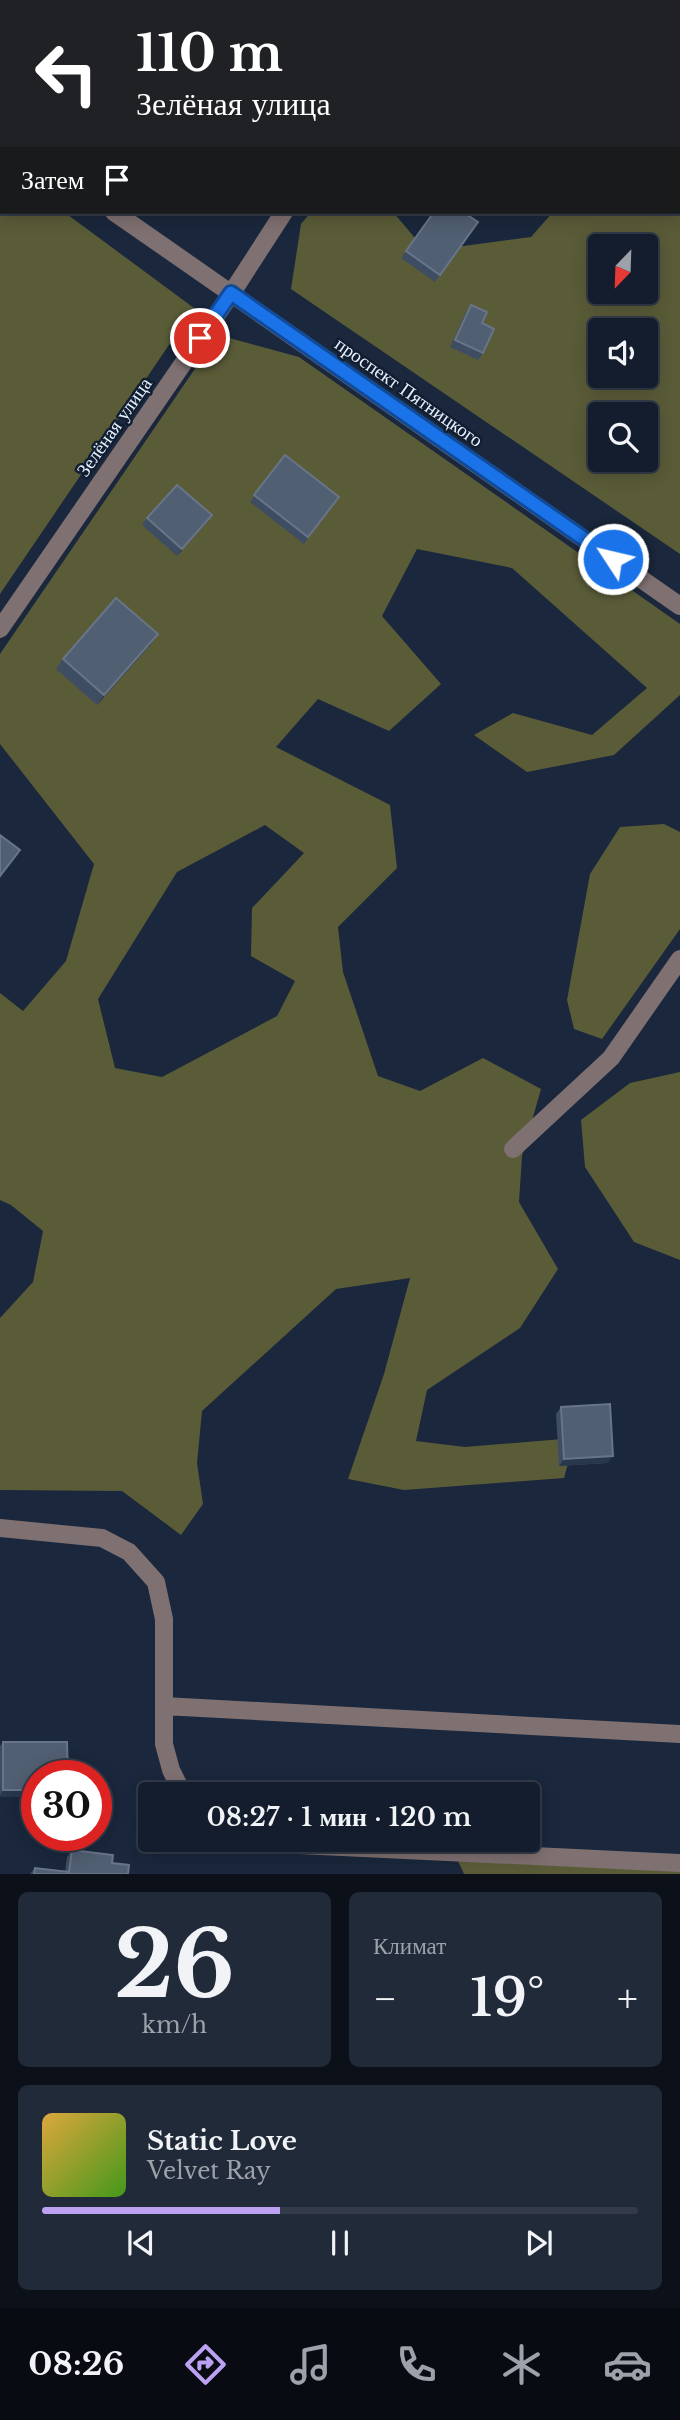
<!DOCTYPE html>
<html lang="ru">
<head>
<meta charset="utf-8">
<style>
	:root { --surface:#141d2d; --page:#212a39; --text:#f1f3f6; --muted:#9da2aa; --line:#333b49; --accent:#bca0f2 }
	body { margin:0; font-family:"Libre Baskerville",serif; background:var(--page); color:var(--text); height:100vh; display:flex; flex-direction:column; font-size:26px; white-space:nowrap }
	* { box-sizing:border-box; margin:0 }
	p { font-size:23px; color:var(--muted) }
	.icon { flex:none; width:38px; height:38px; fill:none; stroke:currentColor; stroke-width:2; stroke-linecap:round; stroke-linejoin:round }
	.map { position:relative; height:1874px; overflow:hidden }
	.panel { display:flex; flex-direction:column; gap:18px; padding:18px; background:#0b1019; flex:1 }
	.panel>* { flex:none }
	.guide { position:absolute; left:0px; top:0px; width:681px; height:214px; box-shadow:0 4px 18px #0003,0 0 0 2px var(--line); background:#202124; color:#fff; overflow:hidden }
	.needle { width:46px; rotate:203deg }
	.tools { position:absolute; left:588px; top:234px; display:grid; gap:14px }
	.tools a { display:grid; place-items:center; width:70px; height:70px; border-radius:7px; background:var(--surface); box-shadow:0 4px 18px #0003,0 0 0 2px var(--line); font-size:35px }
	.speed { position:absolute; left:21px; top:1760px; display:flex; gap:14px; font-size:35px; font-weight:700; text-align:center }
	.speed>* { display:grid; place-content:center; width:91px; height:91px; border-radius:50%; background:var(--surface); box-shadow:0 4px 18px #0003,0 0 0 2px var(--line); line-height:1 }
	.speed .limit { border:10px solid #d22; background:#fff; color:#111 }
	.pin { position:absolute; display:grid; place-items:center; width:60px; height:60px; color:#fff; margin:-30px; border:4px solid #fff; border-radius:50%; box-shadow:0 2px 7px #0007 }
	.me { position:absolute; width:77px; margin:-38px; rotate:305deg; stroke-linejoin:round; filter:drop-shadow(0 0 5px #0008) }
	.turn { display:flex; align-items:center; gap:24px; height:147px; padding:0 21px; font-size:32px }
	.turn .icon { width:91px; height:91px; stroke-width:2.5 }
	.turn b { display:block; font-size:49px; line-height:60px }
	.then { display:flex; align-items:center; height:66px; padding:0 21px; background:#0003; gap:14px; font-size:26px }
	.big { font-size:52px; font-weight:600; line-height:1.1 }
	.panel .widget { flex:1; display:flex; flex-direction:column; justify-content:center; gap:10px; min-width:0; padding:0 24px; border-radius:10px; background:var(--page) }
	.panel .dial { align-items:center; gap:0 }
	.dial b { font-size:91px; line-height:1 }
	.song { display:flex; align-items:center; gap:21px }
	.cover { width:84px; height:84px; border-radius:10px; background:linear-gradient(135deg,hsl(40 70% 55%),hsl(100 70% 35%)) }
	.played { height:7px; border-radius:4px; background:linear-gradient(90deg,var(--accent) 40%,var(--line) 40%) }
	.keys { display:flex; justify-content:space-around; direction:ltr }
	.heat { display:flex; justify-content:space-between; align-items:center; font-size:38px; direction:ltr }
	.panel .tiles { flex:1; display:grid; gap:18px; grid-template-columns:1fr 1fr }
	.widget:last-child { grid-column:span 2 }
	.trip { position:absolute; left:138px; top:1782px; width:402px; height:70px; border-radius:7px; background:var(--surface); box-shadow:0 4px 18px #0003,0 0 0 2px var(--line); font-weight:600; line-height:70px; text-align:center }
	.dock { display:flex; height:112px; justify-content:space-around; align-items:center; background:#080c12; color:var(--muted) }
	.dock .icon { width:49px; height:49px }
	.dock .on { color:var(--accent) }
	.dock b { font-size:32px; color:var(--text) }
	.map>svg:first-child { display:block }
	.forest { fill:#5a5c38; fill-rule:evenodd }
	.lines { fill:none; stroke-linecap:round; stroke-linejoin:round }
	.minor { stroke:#7f7071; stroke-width:18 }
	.wall { fill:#3f4d62 }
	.shaded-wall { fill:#28374c }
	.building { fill:#515f72; stroke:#687588; stroke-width:2 }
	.route-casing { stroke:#114b97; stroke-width:18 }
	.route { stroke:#1a73e8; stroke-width:12 }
	.labels { text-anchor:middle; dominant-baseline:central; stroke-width:5; stroke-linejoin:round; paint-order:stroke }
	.street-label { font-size:19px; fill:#e6effd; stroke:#111e31 }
</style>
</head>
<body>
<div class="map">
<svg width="680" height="1874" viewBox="0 0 680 1874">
	<rect width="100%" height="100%" fill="#1a273c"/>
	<path class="forest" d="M 680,45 L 680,554 L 291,289 L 301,224 L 311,212 L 393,212 L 426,251 L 531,237 L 553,212 L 679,212 ZM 600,247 L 646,247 L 646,292 L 600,292 ZM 600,331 L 646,331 L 646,376 L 600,376 ZM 600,415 L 646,415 L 646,460 L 600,460 Z
		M 0,165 L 2,212 L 64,212 L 194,308 L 0,594 Z
		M 218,335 L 299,357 L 680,624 L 680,695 L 614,755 L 527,772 L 474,735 L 513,713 L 592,735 L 647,688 L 512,568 L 417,549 L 382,616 L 441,684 L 389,731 L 318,699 L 276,747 L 390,805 L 397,868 L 338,927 L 343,972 L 378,1076 L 420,1091 L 483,1058 L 541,1089 L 522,1156 L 519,1202 L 558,1269 L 520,1328 L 427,1390 L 416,1441 L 465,1447 L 575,1438 L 564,1478 L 404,1490 L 348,1479 L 384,1374 L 410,1278 L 336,1289 L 202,1411 L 197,1463 L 203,1504 L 181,1535 L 122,1491 L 0,1490 L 0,1318 L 33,1282 L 43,1231 L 11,1205 L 0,1200 L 0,993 L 23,1011 L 66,961 L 94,864 L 0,744 L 0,654 ZM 265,825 L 304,853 L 252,908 L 251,956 L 295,981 L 277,1016 L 162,1077 L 115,1068 L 98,999 L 177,872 Z
		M 664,824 L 680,832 L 680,929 L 602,1039 L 574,1029 L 567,1000 L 590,874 L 620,827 Z
		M 680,1072 L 680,1260 L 634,1242 L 585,1167 L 581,1120 L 630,1083 Z
		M 458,1861 L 680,1871 L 680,1874 L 464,1874 Z"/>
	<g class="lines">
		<path class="minor" d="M 672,0 L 675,2
			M 420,2 L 421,0
			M 0,132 L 2,134
			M 114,212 L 680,606
			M 0,629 L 231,294 L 284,212
			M 513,1149 L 611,1058 L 680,959
			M 0,1528 L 102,1538 L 129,1552 L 156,1582 L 164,1619 L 164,1744 L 171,1770 L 183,1794
			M 164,1706 L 680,1734
			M 244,1839 L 279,1844 L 680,1863"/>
	</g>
	<path class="wall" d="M 680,135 L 680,216 L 672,212 L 679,212 L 679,136 Z
		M 434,212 L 478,222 L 435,282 L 401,258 Z
		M 471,305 L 482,323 L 483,353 L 478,360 L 450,347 L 466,312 Z
		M 285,455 L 339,497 L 304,544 L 250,502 Z
		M 147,518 L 207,522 L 177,556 L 142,525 Z
		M 158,634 L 151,644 L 97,705 L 56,669 L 63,659 Z
		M 561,1407 L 608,1463 L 559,1466 L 556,1414 Z
		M 3,1742 L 68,1776 L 0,1797 L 0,1746 Z
		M 72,1850 L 112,1863 L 128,1874 L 30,1874 L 35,1868 L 65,1871 L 67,1857 Z"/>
	<path class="shaded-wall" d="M 212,515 L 207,522 L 177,556 L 182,549 Z
		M 158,634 L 151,644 L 97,705 L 104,695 Z
		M 613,1456 L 608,1463 L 559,1466 L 564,1459 Z
		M 3,1790 L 37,1790 L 37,1797 L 0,1797 L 0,1795 Z"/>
	<path class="building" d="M 680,137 L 680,202 L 679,202 L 679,139 Z
		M 434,212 L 463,212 L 478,222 L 440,275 L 406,251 Z
		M 471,305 L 487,312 L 482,323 L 494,329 L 483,353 L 455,340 Z
		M 285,455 L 339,497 L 308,537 L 254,495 Z
		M 177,485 L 212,515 L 182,549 L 147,518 Z
		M 116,598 L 158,634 L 104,695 L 63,659 Z
		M 0,835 L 20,850 L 0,876 Z
		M 610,1404 L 613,1456 L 564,1459 L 561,1407 Z
		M 3,1742 L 67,1742 L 68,1776 L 37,1776 L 37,1790 L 3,1790 Z
		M 72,1850 L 113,1855 L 112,1863 L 129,1865 L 128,1874 L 34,1874 L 35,1868 L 69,1872 Z"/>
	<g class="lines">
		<g class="route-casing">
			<path id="route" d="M 200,338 L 231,293 L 613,559"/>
		</g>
		<use href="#route" class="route"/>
	</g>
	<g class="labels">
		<g class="street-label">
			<text transform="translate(409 392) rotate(35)">проспект Пятницкого</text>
			<text transform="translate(114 427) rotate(-55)">Зелёная улица</text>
		</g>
	</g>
</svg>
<div class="tools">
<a><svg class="needle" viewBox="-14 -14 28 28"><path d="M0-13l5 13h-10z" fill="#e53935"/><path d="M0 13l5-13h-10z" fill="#9da2aa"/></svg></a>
<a><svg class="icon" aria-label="sound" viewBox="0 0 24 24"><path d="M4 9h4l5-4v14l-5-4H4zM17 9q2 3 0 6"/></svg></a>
<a><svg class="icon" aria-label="search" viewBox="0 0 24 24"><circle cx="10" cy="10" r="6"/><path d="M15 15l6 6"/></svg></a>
</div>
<div class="speed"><div class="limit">30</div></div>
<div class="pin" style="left:200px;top:338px;background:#d93025"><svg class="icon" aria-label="arrive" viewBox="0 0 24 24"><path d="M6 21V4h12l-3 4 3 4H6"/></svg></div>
<svg class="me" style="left:613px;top:559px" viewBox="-20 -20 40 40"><circle r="17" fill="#1a73e8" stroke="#fff" stroke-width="3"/><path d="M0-11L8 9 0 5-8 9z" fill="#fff"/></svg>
<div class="trip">08:27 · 1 мин · 120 m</div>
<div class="guide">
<div class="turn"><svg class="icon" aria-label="left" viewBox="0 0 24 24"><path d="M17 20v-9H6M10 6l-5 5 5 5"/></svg><div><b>110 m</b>Зелёная улица</div></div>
<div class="then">Затем<svg class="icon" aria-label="arrive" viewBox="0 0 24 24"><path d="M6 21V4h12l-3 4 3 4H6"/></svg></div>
</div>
</div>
<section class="panel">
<div class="tiles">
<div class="widget dial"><b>26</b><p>km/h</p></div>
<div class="widget"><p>Климат</p>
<div class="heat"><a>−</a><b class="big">19°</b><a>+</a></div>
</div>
<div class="widget">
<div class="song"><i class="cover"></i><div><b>Static Love</b><p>Velvet Ray</p></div></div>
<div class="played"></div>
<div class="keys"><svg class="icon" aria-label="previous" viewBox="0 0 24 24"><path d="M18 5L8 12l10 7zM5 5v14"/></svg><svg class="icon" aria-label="pause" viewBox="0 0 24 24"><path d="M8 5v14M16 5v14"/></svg><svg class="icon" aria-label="next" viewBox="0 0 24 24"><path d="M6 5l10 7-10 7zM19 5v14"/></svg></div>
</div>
</div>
</section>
<nav class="dock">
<b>08:26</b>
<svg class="icon on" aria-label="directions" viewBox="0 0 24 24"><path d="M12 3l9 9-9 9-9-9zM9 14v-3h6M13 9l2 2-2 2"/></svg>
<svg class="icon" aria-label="music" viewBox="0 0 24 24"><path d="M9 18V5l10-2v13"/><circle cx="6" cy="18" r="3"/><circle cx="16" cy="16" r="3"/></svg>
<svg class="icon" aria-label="phone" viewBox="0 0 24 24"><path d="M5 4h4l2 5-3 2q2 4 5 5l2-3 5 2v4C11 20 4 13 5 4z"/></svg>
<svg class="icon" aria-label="climate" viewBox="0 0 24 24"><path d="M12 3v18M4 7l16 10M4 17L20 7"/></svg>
<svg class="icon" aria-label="car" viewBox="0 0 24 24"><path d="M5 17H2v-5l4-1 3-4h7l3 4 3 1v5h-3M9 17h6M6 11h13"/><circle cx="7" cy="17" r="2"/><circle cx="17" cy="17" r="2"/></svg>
</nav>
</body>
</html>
